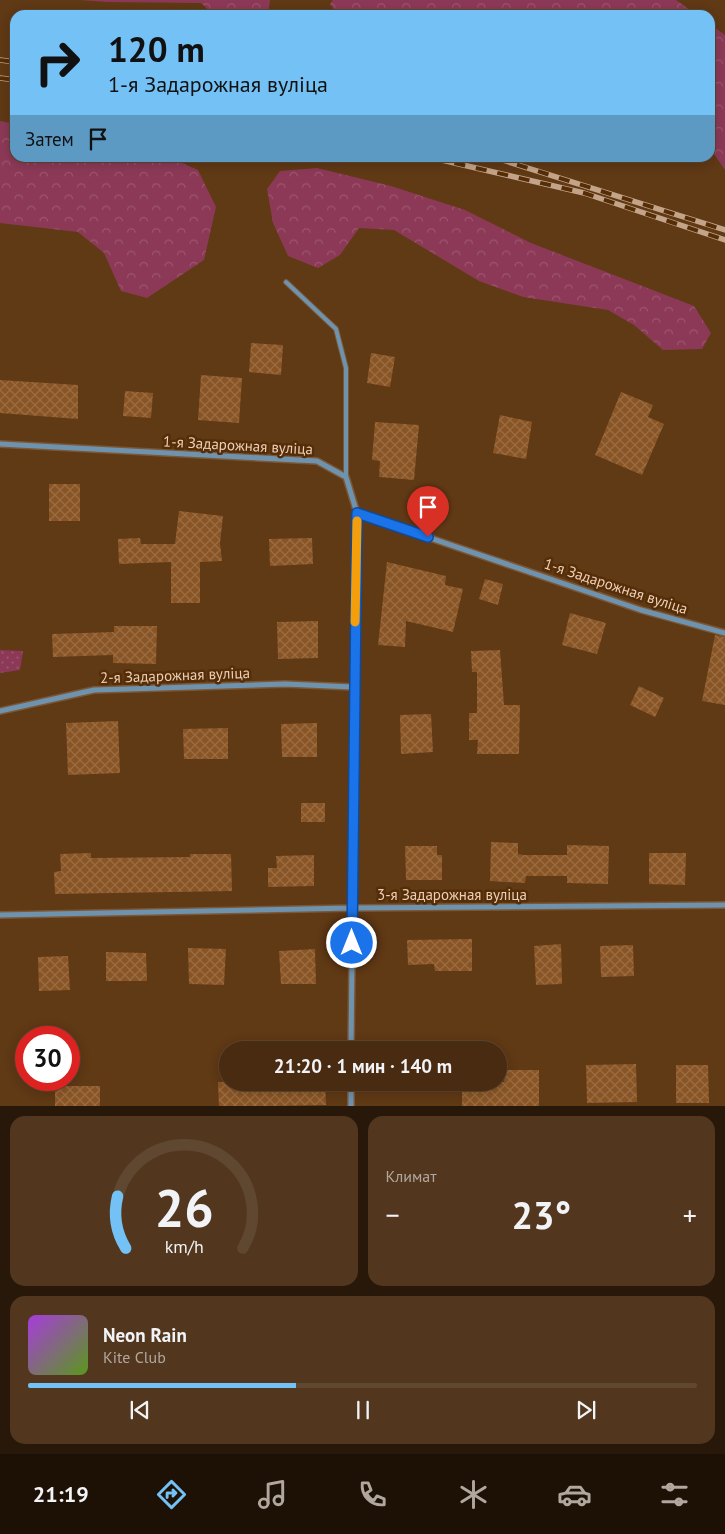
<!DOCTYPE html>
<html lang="ru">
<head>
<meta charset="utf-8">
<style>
	:root { --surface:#482b10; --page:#52371e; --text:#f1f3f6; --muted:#b1a79f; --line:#604730; --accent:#73c1f5 }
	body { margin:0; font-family:"PT Sans",sans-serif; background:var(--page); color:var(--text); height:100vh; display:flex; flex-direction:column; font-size:19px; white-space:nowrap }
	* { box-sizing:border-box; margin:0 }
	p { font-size:16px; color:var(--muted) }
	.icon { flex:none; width:28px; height:28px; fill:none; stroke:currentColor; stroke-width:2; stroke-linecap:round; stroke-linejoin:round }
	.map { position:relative; height:1106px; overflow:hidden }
	.drawer { display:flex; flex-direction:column; gap:10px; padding:10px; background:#281809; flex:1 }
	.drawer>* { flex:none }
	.top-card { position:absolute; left:10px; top:10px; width:705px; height:152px; border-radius:15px; box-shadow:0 2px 12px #0003,0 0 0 1px var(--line); background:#73c1f5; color:#111; overflow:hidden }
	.speed { position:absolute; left:15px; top:1026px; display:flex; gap:10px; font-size:25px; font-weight:700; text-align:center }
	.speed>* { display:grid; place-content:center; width:65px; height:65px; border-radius:50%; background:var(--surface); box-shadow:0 2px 12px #0003,0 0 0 1px var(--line); line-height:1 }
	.speed .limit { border:8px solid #d22; background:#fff; color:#111 }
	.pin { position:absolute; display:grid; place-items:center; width:42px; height:42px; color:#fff; margin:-51px -21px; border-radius:50% 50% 50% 0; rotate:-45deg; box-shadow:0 0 5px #0007 }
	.pin .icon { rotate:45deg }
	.me { position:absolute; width:55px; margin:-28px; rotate:0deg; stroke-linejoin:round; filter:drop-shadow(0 0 4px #0008) }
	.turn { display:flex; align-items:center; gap:18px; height:105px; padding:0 15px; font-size:22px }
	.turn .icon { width:65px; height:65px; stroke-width:2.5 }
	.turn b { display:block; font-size:35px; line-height:42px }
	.then { display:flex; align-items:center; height:48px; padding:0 15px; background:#0003; gap:10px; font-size:19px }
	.big { font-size:38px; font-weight:700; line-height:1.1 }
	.drawer .widget { flex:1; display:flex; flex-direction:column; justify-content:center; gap:8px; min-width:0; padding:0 18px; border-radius:15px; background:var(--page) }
	.drawer .dial { align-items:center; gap:0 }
	.dial svg { height:130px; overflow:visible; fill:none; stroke:var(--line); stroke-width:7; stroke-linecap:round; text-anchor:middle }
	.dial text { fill:var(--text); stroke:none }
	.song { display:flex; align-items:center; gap:15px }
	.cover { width:60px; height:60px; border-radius:8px; background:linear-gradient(135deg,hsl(280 70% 55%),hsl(90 70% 35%)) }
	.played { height:5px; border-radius:2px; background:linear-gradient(90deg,var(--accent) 40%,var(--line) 40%) }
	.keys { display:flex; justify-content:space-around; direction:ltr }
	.heat { display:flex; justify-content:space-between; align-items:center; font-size:28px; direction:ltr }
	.drawer .tiles { flex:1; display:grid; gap:10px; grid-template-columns:1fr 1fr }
	.widget:last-child { grid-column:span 2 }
	.trip { position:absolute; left:219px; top:1041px; width:288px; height:50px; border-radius:25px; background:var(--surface); box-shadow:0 2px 12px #0003,0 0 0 1px var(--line); font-weight:700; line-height:50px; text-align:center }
	.tab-bar { display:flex; height:80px; justify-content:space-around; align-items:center; background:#1d1106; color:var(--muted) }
	.tab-bar .icon { width:35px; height:35px }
	.tab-bar .current { color:var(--accent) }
	.tab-bar b { font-size:22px; color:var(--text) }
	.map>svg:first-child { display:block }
	.green { fill:url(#green-dots) }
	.forest { fill:url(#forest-crowns) }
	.building { fill:url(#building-cross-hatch) }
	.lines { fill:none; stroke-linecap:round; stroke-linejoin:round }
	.lane-casing { stroke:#7c5736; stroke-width:6 }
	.street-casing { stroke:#7c5736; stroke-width:8 }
	.lane { stroke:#6e93ae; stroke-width:4 }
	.street { stroke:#6e93ae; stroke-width:5 }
	.rail-casing { stroke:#c4a489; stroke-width:5.5 }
	.rail { stroke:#552e08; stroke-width:4; stroke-dasharray:11; stroke-linecap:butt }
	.route-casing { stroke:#114b97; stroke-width:12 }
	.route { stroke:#1a73e8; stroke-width:9 }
	.slow { stroke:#f59e0b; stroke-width:9 }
	.labels { text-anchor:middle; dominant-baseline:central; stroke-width:5; stroke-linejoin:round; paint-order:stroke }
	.street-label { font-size:15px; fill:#edcfb8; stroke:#552e08 }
</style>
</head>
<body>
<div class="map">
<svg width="725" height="1107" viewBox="0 0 725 1107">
	<defs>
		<pattern id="green-dots" width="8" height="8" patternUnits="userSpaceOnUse" patternTransform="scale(1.25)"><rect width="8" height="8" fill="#8c3957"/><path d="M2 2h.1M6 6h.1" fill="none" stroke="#9c556d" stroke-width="1.8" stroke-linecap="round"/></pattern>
		<pattern id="forest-crowns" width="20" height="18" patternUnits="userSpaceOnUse" patternTransform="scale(1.25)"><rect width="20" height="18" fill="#8c3957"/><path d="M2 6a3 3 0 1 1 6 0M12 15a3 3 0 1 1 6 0" fill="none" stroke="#9c556d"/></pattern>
		<pattern id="building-cross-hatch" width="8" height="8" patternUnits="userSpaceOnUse" patternTransform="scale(1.25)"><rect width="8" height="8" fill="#895525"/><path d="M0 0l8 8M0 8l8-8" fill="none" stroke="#9a6c43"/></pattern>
	</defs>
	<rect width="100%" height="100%" fill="#603915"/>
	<path class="green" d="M 0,650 L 23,651 L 20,670 L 0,673 Z"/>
	<path class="forest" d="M 80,0 L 270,0 L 268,15 L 214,15 L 201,3 L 107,2 Z
		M 333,0 L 676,0 L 697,15 L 338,15 L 330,4 Z
		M 710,24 L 725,35 L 725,170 L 710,148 Z
		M 0,121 L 15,124 L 15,158 L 146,158 L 175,160 L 198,170 L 216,207 L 204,260 L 147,298 L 121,291 L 104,253 L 78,232 L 0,223 Z
		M 317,168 L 391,186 L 465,210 L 531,243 L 694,306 L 711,333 L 702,349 L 663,350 L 634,325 L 608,310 L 523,297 L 479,281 L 394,230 L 359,228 L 340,255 L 318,268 L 288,256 L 273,223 L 267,189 L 280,171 Z"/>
	<path class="building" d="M 251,343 L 283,345 L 281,375 L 249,372 Z
		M 371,353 L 395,357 L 390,387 L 367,383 Z
		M 201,375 L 242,378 L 239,423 L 198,420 Z
		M 0,380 L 78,385 L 78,419 L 0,413 Z
		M 125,391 L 153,393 L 151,418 L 123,416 Z
		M 621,392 L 653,405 L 648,417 L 664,424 L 642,475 L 595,455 Z
		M 500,415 L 532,422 L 526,459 L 493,453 Z
		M 375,422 L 419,425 L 414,480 L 379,477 L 380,461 L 372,460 Z
		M 49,484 L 80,484 L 80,521 L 49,521 Z
		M 179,511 L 223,516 L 220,543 L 222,561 L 200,562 L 200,603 L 171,603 L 171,562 L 119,564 L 118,539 L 140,538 L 141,544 L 175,544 Z
		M 312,538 L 313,564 L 270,566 L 269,539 Z
		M 387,562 L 446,576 L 445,585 L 463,589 L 453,632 L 406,621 L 405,647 L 378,645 Z
		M 485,579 L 503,584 L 498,605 L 479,599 Z
		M 570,613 L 606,623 L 597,654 L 562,645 Z
		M 318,621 L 318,658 L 278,659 L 277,622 Z
		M 114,626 L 157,626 L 156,664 L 113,663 L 113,655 L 53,657 L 52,634 L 114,632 Z
		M 715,635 L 725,637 L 725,705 L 702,701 Z
		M 500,650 L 504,705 L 520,705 L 519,754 L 477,754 L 478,740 L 469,740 L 469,713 L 477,713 L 477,672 L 472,672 L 471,651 Z
		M 639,686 L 664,698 L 655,717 L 630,705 Z
		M 431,714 L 433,752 L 401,754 L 400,715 Z
		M 118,721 L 120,773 L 68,775 L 66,723 Z
		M 317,723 L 317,757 L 282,757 L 281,724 Z
		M 228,728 L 228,759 L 184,759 L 183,729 Z
		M 301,803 L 325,803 L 325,822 L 301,822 Z
		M 491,842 L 518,843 L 518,854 L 524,855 L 567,855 L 567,845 L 609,846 L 608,884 L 567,883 L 567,876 L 526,876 L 525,883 L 490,881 Z
		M 405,846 L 437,846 L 437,855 L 442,855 L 442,880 L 406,880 Z
		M 91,853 L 91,858 L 190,857 L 190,854 L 231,854 L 232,891 L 55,894 L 54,872 L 61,871 L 60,854 Z
		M 649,853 L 686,853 L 685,885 L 649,884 Z
		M 314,855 L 314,886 L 268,887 L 268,868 L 277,868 L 276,856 Z
		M 472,939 L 472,971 L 435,971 L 434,964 L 408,965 L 407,940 Z
		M 561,944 L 562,984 L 536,985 L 534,946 Z
		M 633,945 L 634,976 L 601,977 L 600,946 Z
		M 188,948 L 226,949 L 224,985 L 189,984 Z
		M 315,949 L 316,984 L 281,984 L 279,951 Z
		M 106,952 L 146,953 L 147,981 L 106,981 Z
		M 68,956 L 70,990 L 39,991 L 38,957 Z
		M 636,1064 L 637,1102 L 587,1103 L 586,1065 Z
		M 676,1065 L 708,1065 L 709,1103 L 676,1103 Z
		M 504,1070 L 539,1070 L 539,1107 L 462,1107 L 462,1083 L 504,1082 Z
		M 218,1082 L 325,1082 L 326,1105 L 219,1107 Z
		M 55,1086 L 100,1086 L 100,1107 L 55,1107 Z"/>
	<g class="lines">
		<g class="lane-casing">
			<path id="lane" d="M 286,282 L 336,329 L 346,368 L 346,477"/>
		</g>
		<g class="street-casing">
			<path id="street" d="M 0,444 L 317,461 L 346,477 L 357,513 L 641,610 L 725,633
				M 0,711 L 94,690 L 285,684 L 353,687
				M 0,915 L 352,908 L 725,905
				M 351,1050 L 357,513
				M 351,1107 L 351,1082"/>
		</g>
		<use href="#lane" class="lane"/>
		<use href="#street" class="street"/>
		<g class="rail-casing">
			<path id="rail" d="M 0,60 L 15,62
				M 0,78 L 15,80
				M 433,158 L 584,193 L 725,240
				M 496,158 L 725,230"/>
		</g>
		<use href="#rail" class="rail"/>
	</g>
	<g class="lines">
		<g class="route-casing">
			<path id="route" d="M 352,943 L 357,513 L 428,537"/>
		</g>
		<use href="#route" class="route"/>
		<path class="slow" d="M 355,622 L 357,521"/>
	</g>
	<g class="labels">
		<g class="street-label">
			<text transform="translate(238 445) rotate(3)">1-я Задарожная вуліца</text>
			<text transform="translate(616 586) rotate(18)">1-я Задарожная вуліца</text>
			<text transform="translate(175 675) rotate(-2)">2-я Задарожная вуліца</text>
			<text x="452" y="894">3-я Задарожная вуліца</text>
		</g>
	</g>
</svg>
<div class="speed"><div class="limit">30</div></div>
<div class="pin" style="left:428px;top:537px;background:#d93025"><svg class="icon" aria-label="arrive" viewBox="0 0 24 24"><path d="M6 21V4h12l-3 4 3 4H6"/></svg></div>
<svg class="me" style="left:352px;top:943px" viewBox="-20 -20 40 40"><circle r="17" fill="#1a73e8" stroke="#fff" stroke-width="3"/><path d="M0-11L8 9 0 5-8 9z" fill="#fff"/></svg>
<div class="trip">21:20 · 1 мин · 140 m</div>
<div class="top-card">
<div class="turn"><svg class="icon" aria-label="right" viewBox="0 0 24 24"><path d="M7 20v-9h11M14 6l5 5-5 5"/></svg><div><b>120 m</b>1-я Задарожная вуліца</div></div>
<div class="then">Затем<svg class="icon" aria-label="arrive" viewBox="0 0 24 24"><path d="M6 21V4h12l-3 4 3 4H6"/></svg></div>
</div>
</div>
<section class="drawer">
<div class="tiles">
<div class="widget dial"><svg viewBox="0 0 100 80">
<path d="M14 69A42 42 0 1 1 86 69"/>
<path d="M14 69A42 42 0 0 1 9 37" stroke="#73c1f5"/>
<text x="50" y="56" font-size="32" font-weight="700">26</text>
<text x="50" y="72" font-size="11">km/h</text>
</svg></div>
<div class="widget"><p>Климат</p>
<div class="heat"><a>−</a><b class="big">23°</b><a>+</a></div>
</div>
<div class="widget">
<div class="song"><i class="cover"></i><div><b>Neon Rain</b><p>Kite Club</p></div></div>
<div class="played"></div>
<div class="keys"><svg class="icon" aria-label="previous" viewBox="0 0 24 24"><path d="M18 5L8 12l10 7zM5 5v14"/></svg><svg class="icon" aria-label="pause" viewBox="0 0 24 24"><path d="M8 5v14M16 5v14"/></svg><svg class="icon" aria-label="next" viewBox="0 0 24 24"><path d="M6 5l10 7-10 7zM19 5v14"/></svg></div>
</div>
</div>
</section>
<nav class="tab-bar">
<b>21:19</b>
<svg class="icon current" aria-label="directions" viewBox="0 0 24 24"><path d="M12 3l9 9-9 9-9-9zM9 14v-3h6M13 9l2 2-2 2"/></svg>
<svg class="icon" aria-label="music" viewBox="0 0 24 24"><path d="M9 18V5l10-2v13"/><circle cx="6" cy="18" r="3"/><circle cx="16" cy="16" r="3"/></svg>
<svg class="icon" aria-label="phone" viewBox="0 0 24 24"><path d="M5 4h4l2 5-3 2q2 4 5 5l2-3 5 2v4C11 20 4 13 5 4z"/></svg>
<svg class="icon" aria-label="climate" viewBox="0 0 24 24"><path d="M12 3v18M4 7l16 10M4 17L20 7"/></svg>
<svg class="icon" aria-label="car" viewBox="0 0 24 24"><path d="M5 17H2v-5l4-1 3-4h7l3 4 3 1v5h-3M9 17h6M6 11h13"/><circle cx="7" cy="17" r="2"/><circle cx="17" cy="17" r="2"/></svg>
<svg class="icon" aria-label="filters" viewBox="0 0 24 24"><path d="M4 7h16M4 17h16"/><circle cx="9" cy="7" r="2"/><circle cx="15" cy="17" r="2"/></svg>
</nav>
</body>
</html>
